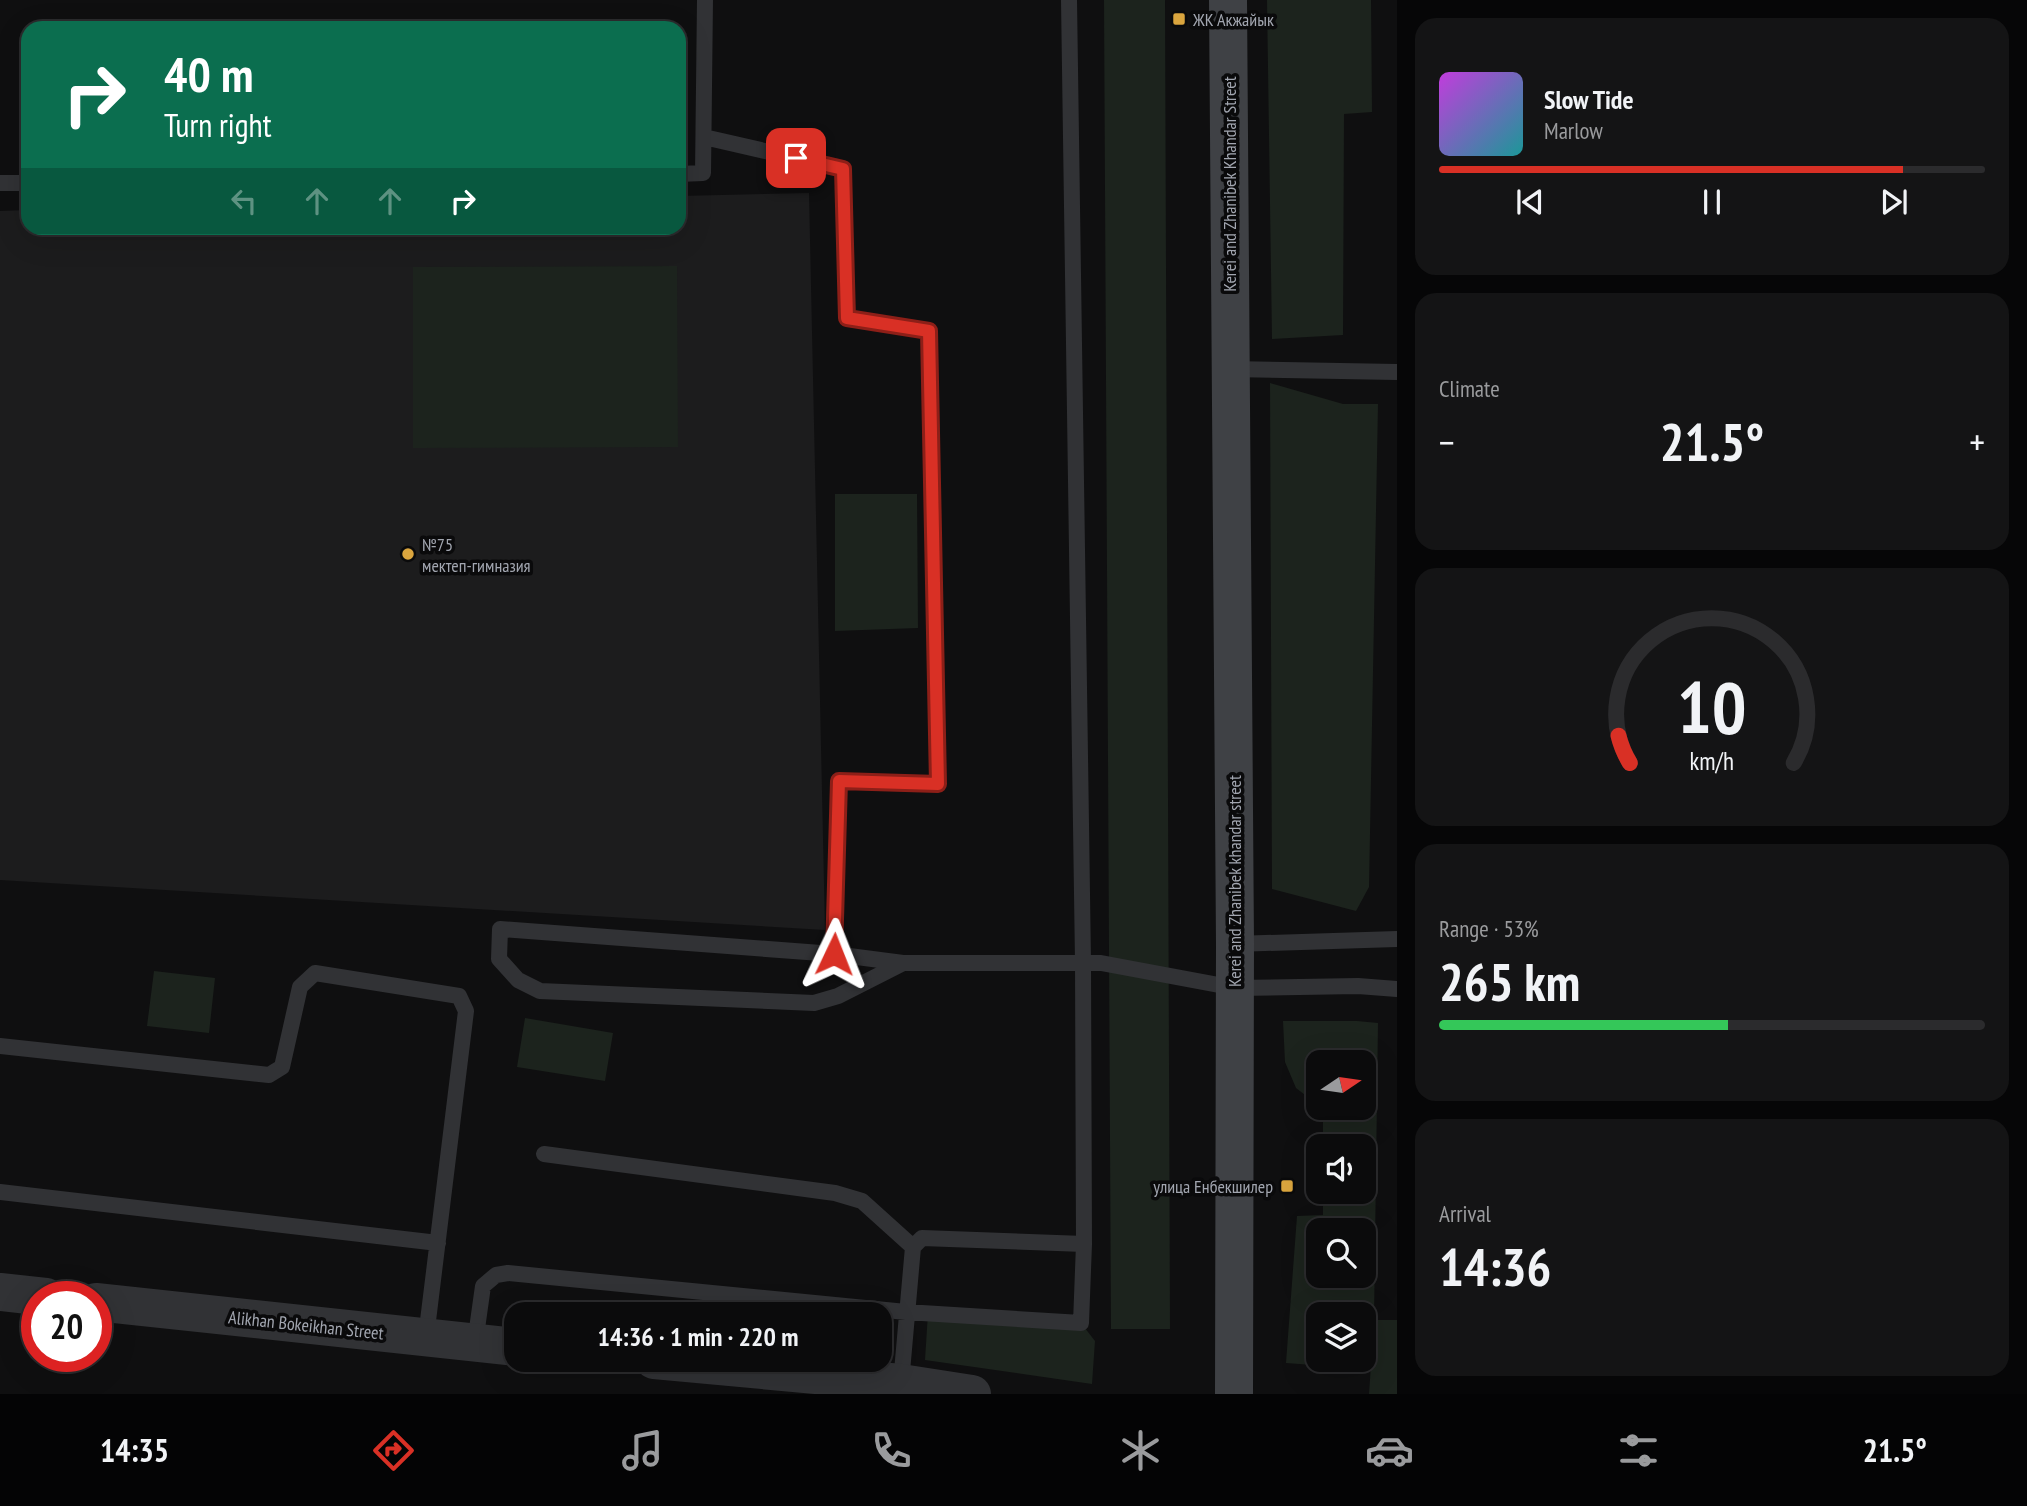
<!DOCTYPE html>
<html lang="en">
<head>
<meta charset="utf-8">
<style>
	:root { --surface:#0b0b0c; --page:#141415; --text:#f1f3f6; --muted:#9a9b9d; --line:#2b2b2d; --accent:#d93025 }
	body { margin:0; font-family:"PT Sans Narrow",sans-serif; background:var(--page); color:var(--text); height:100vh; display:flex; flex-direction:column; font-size:26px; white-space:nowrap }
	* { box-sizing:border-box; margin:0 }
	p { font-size:23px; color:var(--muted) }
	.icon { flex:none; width:38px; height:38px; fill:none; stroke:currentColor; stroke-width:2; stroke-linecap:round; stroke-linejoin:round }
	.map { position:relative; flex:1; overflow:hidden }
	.sheet { display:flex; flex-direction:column; gap:18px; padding:18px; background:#060607; width:630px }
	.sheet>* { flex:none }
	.guide { position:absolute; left:21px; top:21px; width:665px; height:214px; border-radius:21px; box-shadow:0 7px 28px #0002,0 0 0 2px var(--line); background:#0b6e4f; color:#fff; overflow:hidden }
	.needle { width:46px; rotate:77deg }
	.tools { position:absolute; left:1306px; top:1050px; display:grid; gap:14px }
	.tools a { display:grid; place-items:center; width:70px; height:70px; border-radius:14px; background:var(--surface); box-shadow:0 7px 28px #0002,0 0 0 2px var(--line); font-size:35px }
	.speed { position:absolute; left:21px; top:1281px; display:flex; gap:14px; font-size:35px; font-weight:700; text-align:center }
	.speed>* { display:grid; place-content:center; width:91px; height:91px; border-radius:50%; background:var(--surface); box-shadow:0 7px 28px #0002,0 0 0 2px var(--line); line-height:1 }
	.speed .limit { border:10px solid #d22; background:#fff; color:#111 }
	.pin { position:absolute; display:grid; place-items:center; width:60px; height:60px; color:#fff; margin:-30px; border-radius:14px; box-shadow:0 4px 10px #0006 }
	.me { position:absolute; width:77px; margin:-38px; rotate:2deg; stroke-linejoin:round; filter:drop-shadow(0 0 5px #0008) }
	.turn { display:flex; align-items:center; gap:24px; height:147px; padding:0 28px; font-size:32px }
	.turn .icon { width:91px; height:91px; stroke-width:2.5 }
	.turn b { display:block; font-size:49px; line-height:60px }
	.lanes { display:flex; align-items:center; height:66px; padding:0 28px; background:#0003; justify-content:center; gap:35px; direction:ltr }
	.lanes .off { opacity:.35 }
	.big { font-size:52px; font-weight:700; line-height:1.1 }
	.sheet .card { flex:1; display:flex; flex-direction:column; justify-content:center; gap:10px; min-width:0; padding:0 24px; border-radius:21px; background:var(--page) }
	.sheet .dial { align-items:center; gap:0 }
	.dial svg { height:182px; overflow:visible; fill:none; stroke:var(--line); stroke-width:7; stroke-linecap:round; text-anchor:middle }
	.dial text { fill:var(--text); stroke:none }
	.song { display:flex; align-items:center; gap:21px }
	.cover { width:84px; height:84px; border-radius:10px; background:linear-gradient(135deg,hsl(290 70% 55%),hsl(180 70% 35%)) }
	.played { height:7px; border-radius:4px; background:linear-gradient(90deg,var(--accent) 85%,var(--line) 85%) }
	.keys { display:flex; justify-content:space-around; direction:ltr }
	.heat { display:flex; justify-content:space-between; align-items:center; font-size:38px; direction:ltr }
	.charge { height:10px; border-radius:5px; background:linear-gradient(90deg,#34c759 53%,var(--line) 0) }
	.trip { position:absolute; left:504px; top:1302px; width:388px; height:70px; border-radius:21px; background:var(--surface); box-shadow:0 7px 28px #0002,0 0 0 2px var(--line); font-weight:700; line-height:70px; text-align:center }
	.tab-bar { display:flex; height:112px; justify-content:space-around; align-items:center; background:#040405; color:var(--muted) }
	.tab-bar .icon { width:49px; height:49px }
	.tab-bar .active { color:var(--accent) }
	.tab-bar b { font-size:32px; color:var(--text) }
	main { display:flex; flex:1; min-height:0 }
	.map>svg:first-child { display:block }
	.built { fill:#1c1c1d }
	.green { fill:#1c231d; fill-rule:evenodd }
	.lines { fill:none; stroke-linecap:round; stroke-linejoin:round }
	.service { stroke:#313235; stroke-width:16 }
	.tertiary { stroke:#313235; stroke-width:38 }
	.secondary { stroke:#3f4145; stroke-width:38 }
	.route-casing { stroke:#8d1f18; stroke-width:18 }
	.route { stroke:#d93025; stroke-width:12 }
	.poi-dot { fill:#daa53e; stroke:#0a0a0b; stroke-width:2.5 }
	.labels { text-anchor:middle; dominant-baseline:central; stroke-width:7; stroke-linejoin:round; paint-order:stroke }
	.poi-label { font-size:18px; fill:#a2a6b0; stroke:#0a0a0b; text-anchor:start }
	.street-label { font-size:18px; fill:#a2a6b0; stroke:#0a0a0b }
</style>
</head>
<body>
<main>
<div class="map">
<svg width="1397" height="1394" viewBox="0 0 1397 1394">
	<rect width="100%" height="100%" fill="#0f0f10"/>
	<path class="built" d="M 809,193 L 825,930 L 0,880 L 0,211 L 28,210 L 28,228 L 679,228 L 679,196 Z"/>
	<path class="green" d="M 1104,0 L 1165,0 L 1170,1329 L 1111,1329 Z
		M 1267,0 L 1371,0 L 1372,112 L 1344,114 L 1343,335 L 1272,339 Z
		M 677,266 L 678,447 L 413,448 L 413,267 Z
		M 1270,383 L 1343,404 L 1378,404 L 1369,887 L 1356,911 L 1272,889 Z
		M 835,494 L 917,494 L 918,628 L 835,631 Z
		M 154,971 L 215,978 L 209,1033 L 147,1026 Z
		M 525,1018 L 613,1033 L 605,1081 L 517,1067 Z
		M 1283,1021 L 1357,1021 L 1378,1023 L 1374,1320 L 1397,1320 L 1397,1394 L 1369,1394 L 1374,1321 L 1363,1323 L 1363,1314 L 1318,1314 L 1318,1360 L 1353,1360 L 1353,1368 L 1286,1363 L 1297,1216 L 1323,1215 L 1323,1192 L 1363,1192 L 1363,1146 L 1323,1146 L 1323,1110 L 1321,1108 L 1363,1108 L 1363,1062 L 1318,1062 L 1318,1105 L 1296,1088 L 1285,1062 ZM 1318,1230 L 1363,1230 L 1363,1276 L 1318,1276 Z
		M 928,1313 L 1081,1323 L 1095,1341 L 1092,1384 L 925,1360 Z"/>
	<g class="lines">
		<path class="service" d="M 704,137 L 843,169 L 847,318 L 929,331 L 938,784 L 839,781 L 834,954
			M 679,174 L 703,173 L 705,0
			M 0,183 L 28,183
			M 1229,369 L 1397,372
			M 1235,944 L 1397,939
			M 903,963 L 838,996 L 814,1003 L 540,991 L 518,980 L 499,959 L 500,929 L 834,954 L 903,963 L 1101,963 L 1235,988 L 1358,986 L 1397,989
			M 0,1046 L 269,1075 L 282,1067 L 300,987 L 315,973 L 459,996 L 466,1011 L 426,1337
			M 544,1154 L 835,1193 L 862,1201 L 913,1247
			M 0,1192 L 438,1243
			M 475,1343 L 483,1286 L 496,1275 L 508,1273 L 906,1312 L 1081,1323 L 1084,1244 L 1083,962 L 1069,0
			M 901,1383 L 913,1247 L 922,1238 L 1084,1244"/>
		<path class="tertiary" d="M 0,1292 L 46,1297
			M 96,1302 L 516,1347
			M 654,1360 L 901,1383 L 972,1394"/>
		<path class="secondary" d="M 1228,0 L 1235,944 L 1234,1394"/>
	</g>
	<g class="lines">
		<g class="route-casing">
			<path id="route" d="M 796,158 L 843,169 L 847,318 L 929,331 L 938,784 L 839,781 L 834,954"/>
		</g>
		<use href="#route" class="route"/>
	</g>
	<g class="poi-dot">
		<rect x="1172" y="12" width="14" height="14" rx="3.5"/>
		<circle cx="408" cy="554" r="7"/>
		<rect x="1280" y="1179" width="14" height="14" rx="3.5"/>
	</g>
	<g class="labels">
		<g class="poi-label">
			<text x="1193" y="19">ЖК Акжайык</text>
			<text x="422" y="544">№75<tspan x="422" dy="21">мектеп-гимназия</tspan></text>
			<text x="1273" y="1186" text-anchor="end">улица Енбекшилер</text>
		</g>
		<g class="street-label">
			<text transform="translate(1229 184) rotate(-90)">Kerei and Zhanibek Khandar Street</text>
			<text transform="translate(1234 881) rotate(-90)">Kerei and Zhanibek khandar street</text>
			<text transform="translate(306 1325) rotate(6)">Alikhan Bokeikhan Street</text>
		</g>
	</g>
</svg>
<div class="tools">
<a><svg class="needle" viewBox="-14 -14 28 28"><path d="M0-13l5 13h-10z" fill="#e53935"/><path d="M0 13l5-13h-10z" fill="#9a9b9d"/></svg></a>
<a><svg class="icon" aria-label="sound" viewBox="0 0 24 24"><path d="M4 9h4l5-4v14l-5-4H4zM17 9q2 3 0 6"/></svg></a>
<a><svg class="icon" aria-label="search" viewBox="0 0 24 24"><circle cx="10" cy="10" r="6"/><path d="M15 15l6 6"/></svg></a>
<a><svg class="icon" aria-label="layers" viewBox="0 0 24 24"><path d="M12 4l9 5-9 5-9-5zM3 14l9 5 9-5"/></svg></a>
</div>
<div class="speed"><div class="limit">20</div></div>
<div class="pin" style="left:796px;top:158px;background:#d93025"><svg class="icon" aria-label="arrive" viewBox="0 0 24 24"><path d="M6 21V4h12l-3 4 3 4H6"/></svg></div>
<svg class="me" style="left:834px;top:954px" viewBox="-20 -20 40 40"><path d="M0-17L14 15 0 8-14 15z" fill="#d93025" stroke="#fff" stroke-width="4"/></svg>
<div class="trip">14:36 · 1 min · 220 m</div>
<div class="guide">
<div class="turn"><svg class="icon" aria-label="right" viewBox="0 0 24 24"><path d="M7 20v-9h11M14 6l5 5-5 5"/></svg><div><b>40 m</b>Turn right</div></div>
<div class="lanes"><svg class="icon off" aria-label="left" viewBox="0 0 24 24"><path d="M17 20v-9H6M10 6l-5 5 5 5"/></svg><svg class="icon off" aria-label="ahead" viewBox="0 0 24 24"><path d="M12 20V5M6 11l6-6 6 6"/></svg><svg class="icon off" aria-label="ahead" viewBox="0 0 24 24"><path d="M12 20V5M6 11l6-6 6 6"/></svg><svg class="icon" aria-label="right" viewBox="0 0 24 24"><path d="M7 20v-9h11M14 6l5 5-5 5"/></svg></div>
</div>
</div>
<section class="sheet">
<div class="card">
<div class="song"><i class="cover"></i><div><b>Slow Tide</b><p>Marlow</p></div></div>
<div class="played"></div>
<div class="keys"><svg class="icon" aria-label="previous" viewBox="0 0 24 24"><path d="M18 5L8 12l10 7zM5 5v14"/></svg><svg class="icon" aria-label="pause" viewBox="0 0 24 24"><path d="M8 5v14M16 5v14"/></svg><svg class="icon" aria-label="next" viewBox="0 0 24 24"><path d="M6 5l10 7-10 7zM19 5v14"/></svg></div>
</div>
<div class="card"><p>Climate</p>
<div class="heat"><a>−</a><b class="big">21.5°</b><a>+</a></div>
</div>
<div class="card dial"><svg viewBox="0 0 100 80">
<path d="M14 69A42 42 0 1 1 86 69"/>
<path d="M14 69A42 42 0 0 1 9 57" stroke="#d93025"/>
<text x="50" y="56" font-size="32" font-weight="700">10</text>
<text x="50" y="72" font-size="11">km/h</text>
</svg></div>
<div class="card"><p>Range · 53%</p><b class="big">265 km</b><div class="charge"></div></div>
<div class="card"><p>Arrival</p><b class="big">14:36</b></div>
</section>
</main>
<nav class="tab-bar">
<b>14:35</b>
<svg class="icon active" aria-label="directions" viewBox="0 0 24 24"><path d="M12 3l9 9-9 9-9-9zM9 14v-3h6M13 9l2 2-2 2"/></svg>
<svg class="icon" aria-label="music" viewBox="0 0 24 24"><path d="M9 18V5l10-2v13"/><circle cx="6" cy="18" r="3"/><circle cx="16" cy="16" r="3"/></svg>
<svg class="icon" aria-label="phone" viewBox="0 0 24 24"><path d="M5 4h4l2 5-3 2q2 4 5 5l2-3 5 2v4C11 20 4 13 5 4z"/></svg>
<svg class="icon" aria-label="climate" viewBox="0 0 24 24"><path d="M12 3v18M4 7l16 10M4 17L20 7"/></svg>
<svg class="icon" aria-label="car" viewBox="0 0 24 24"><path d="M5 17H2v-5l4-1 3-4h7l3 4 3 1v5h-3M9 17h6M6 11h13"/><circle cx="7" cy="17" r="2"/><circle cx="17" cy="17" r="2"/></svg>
<svg class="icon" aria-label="filters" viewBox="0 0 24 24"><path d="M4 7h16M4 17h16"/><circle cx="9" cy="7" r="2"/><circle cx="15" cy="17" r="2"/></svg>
<b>21.5°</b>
</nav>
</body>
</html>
